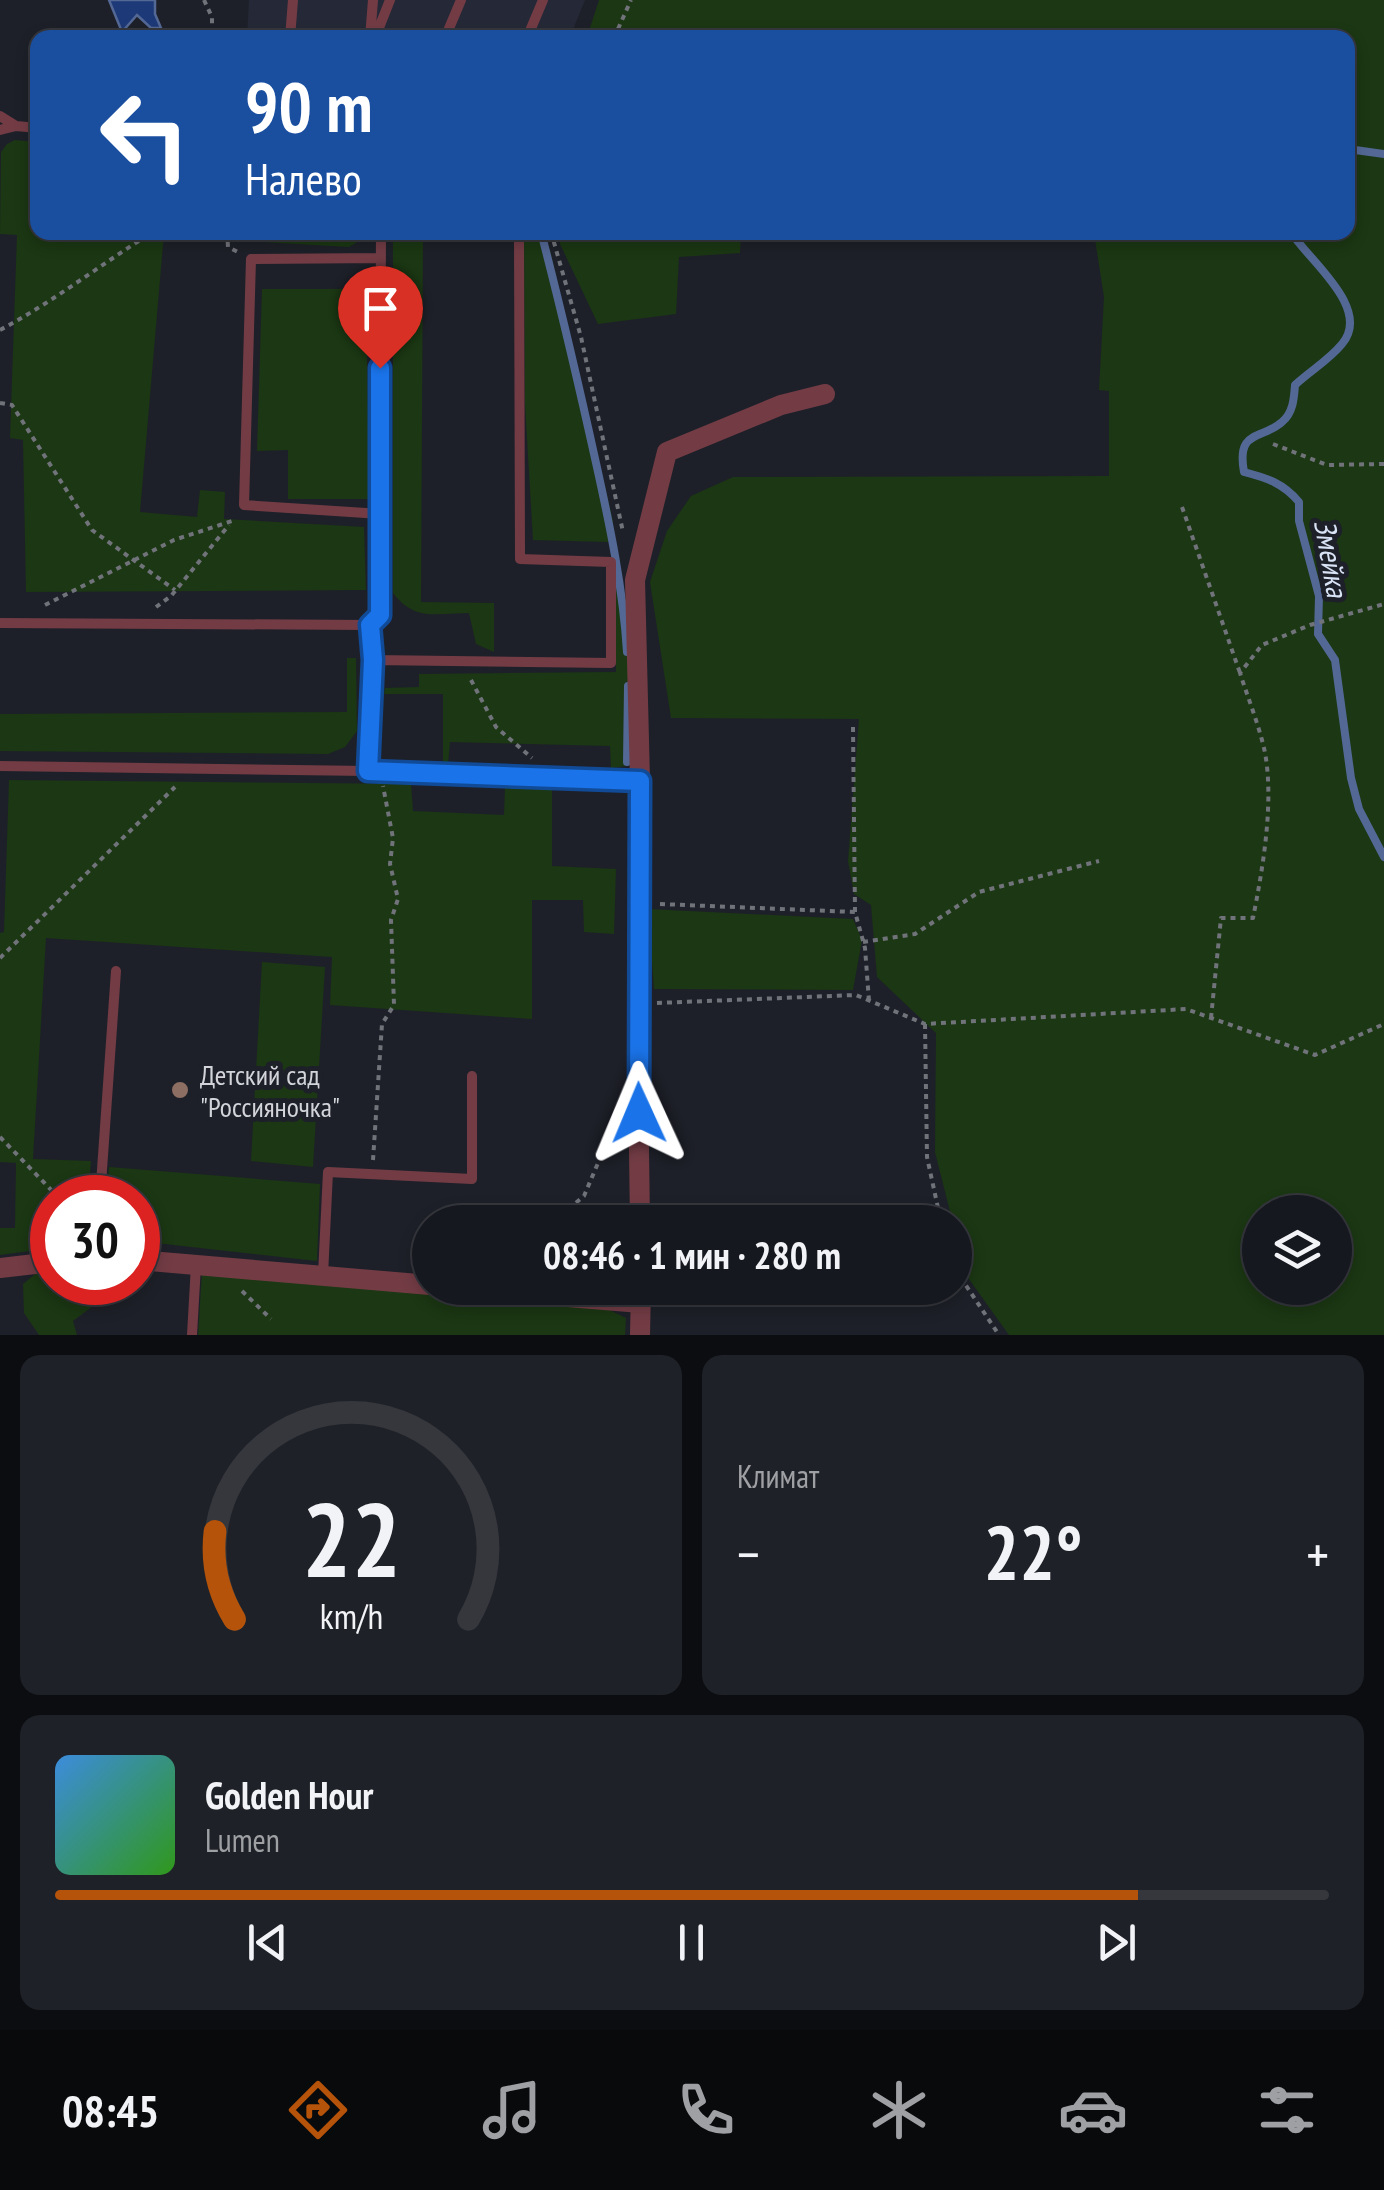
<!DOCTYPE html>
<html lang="ru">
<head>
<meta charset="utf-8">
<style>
	:root { --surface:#16181f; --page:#1f2128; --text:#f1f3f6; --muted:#9ea0a4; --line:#35373d; --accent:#b45309 }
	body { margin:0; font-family:"PT Sans Narrow",sans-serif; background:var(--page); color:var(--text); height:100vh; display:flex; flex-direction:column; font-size:38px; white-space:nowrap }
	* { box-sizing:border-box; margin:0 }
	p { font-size:32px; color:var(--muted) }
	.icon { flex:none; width:55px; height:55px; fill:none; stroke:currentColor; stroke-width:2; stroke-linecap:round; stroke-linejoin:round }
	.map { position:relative; height:1335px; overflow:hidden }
	.details { display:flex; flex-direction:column; gap:20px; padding:20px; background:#0c0d11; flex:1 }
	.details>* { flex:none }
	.top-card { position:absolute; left:30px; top:30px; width:1325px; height:210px; border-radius:20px; box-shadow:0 5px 15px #0003,0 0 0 2px var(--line); background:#1a4fa0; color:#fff; overflow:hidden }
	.controls { position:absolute; left:1242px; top:1195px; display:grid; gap:20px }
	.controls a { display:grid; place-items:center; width:110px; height:110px; border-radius:50%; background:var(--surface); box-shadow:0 5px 15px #0003,0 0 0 2px var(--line); font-size:50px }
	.speed { position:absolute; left:30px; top:1175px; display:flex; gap:20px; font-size:50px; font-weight:700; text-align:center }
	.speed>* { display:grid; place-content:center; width:130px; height:130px; border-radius:50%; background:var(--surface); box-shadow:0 5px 15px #0003,0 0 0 2px var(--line); line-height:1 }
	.speed .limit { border:15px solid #d22; background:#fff; color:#111 }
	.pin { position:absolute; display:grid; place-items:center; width:85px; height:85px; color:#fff; margin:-102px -42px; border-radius:50% 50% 50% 0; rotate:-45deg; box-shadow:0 0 10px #0007 }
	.pin .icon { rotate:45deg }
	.me { position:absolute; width:110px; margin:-55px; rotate:359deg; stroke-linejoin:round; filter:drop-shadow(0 0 8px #0008) }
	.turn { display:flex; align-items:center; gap:35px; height:210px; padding:0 50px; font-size:45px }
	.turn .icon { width:130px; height:130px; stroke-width:2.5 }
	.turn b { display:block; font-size:70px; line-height:85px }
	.big { font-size:75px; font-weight:600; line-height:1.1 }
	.details .card { flex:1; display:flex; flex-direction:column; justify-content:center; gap:15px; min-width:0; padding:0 35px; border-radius:20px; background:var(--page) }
	.details .dial { align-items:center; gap:0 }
	.dial svg { height:260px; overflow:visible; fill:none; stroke:var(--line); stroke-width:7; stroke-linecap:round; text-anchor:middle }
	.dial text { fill:var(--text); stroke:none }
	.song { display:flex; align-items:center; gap:30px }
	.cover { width:120px; height:120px; border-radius:15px; background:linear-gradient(135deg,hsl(210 70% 55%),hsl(110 70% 35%)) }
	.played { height:10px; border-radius:5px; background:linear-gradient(90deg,var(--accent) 85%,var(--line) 85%) }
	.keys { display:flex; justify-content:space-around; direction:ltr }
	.heat { display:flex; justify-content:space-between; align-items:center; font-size:55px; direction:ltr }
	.details .tiles { flex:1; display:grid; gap:20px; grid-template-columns:1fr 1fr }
	.card:last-child { grid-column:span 2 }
	.trip { position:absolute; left:412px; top:1205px; width:560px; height:100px; border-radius:50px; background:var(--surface); box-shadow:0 5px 15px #0003,0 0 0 2px var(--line); font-weight:600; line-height:100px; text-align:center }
	.tabs { display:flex; height:160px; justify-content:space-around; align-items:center; background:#090a0c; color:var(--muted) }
	.tabs .icon { width:70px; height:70px }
	.tabs .selected { color:var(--accent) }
	.tabs b { font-size:45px; color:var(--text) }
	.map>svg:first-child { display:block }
	.built { fill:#252836 }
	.green { fill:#1b3713; fill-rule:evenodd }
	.water { fill:#1d3977; stroke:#536895; stroke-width:2.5 }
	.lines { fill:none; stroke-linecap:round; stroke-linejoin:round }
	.stream { stroke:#536895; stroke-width:8 }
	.path { stroke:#71737a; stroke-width:4; stroke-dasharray:5 5; stroke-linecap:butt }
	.lane { stroke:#733c45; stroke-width:10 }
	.street { stroke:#733c45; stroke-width:20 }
	.route-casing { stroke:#114b97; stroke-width:25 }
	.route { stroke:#1a73e8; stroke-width:18 }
	.education-dot { fill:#8d6e63; stroke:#1e2029; stroke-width:4 }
	.labels { text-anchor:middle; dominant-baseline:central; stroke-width:10; stroke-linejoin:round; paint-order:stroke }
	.poi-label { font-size:28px; fill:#d2d4da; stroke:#1e2029; text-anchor:start }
	.water-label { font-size:30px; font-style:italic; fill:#d9e3f6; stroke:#1e2029 }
</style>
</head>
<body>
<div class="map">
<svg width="1384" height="1335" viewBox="0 0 1384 1335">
	<rect width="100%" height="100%" fill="#1e2029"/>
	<path class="built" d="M 249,0 L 585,0 L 570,37 L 247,38 Z"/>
	<path class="green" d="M 599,0 L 1384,0 L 1384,1335 L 1009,1335 L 966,1275 L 935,1152 L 936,1033 L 877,977 L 871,905 L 854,894 L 848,861 L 859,719 L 671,718 L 650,582 L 667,531 L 691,496 L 733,477 L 1109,476 L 1109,391 L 1099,390 L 1104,297 L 1095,239 L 1130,239 L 1130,232 L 1348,232 L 1348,38 L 587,37 ZM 1260,1212 L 1335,1212 L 1335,1288 L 1260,1288 Z
		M 15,140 L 37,142 L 38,232 L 164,233 L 140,512 L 197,517 L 200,490 L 225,492 L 224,519 L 364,527 L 366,590 L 26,592 L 23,440 L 10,438 L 17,235 L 0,234 L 1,152 L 7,144 Z
		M 229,233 L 366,232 L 366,237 L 349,247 L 229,240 Z
		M 393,233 L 423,233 L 421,602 L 494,603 L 494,652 L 476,644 L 469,613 C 436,613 415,622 393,593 Z
		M 524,233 L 541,233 L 550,250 L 613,521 L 608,542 L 533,540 L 525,404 Z
		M 560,233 L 560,232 L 741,233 L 740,253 L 679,257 L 676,314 L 598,324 L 560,244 Z
		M 262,289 L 366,289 L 369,499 L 288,499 L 288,450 L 257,451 Z
		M 615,571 L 629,608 L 634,759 L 627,766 L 611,768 L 610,746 L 450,742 L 448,764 L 443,761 L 443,694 L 384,694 L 385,688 L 419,687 L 419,674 L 616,672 Z
		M 347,658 L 356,658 L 357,731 L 345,747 L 328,754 L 0,751 L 0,714 L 347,712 Z
		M 9,780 L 411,784 L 413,811 L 504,815 L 505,788 L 552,789 L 552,866 L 616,869 L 614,934 L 584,932 L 583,900 L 532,900 L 532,1019 L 330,1005 L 332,957 L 46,938 L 33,1159 L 91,1161 L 88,1197 L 52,1198 L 52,1248 L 0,1255 L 0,1228 L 15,1228 L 16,1163 L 0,1162 L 0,933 L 4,932 Z
		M 648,909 L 853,919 L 862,940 L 853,990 L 654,989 Z
		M 262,962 L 325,967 L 313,1167 L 251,1161 Z
		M 109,1167 L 320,1184 L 317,1261 L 138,1241 L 138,1198 L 106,1197 Z
		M 138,1269 L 148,1270 L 129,1293 L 109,1294 L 73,1321 L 77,1335 L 39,1335 L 24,1313 L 23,1284 L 39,1271 L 52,1270 L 52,1282 L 138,1282 Z
		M 202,1272 L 599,1305 L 626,1318 L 625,1335 L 198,1335 Z"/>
	<path class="water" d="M 109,0 L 155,0 L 155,14 L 161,28 L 151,28 L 137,15 L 122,32 Z"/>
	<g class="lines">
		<path class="stream" d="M 1348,149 L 1384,154
			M 541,232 C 561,309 579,386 596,463 C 610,526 623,588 627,652
			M 1291,232 C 1306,258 1373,308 1342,344 C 1329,360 1310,371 1295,385 C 1294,399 1293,413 1282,422 C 1262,440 1236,429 1244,472 C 1267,478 1283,483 1299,502 L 1299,521 L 1319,596 L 1318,634 L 1335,660 L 1351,778 L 1359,809 L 1384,857
			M 627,762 L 628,686"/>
		<path class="path" d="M 204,0 L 212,17 L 212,38
			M 614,38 L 631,0
			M 227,232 L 228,247 L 238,252
			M 551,232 L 581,337 L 623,532
			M 0,330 C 51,303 96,268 145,237 L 148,232
			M 0,403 L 12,405 L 92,530 L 175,590
			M 1273,444 L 1327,465 L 1384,464
			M 1182,507 L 1240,673
			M 45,605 L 174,540 L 232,521
			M 156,607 L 171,596 L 229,525
			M 471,680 L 496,727 L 532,758
			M 853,727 L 855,912 L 865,948 L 869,1001
			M 660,904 L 855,912
			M 863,942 L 915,934 L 979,892 L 1099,861
			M 0,958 L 175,787
			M 657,1003 L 856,995 L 925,1024 L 1186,1009 L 1315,1055 L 1384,1024
			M 1211,1018 L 1221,918 L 1253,918 C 1263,868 1275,798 1264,748 C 1258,723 1248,698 1240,673 L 1262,645 L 1310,625 L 1384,604
			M 925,1024 L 927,1157 L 941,1222
			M 0,1137 L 59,1198
			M 373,1160 L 382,1024 L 394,1005 L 391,920 L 398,899 L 390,864 L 393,838 L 383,786
			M 553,1222 L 584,1196 L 601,1156
			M 955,1269 L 999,1335
			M 242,1291 L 271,1319"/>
		<path class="lane" d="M 290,38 L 293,0
			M 370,38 L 373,0
			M 375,38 L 390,0
			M 445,38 L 461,0
			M 527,38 L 543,0
			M 0,116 L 16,126 L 38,128
			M 0,130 L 16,126
			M 381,258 L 251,259 L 244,505 L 381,514
			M 0,623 L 370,625 L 373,660 L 611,663 L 611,562 L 520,559 L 519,232
			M 370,625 L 379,615 L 381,232
			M 0,766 L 368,771 L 640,781
			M 368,771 L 373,660
			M 100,1198 L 116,971
			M 323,1275 L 328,1172 L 472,1179 L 472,1076
			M 192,1335 L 196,1265"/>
		<path class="street" d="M 640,1222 L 637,1003 L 640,781 L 635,580 L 667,452 L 781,405 L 825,394
			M 138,1260 L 430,1285
			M 0,1268 L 52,1262
			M 456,1288 L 641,1303
			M 640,1335 L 641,1288"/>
	</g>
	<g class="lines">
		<g class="route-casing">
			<path id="route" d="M 380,368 L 380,615 L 370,625 L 373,660 L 368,771 L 640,781 L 639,1113"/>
		</g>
		<use href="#route" class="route"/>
	</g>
	<circle class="education-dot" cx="180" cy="1090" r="10"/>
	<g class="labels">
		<g class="poi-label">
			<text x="200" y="1074">Детский сад<tspan x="200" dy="32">"Россияночка"</tspan></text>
		</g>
		<g class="water-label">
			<text transform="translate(1332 558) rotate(80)">Змейка</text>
		</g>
	</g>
</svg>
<div class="controls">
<a><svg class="icon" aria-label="layers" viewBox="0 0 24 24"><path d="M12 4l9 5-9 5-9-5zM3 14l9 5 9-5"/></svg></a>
</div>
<div class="speed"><div class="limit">30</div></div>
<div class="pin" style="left:380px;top:368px;background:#d93025"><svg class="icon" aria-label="arrive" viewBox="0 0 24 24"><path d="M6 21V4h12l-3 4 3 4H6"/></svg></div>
<svg class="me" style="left:639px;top:1113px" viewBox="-20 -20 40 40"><path d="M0-17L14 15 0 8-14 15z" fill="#1a73e8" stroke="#fff" stroke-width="4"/></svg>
<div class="trip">08:46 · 1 мин · 280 m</div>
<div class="top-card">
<div class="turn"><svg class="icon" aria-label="left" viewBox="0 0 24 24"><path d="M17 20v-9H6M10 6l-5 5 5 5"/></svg><div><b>90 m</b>Налево</div></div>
</div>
</div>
<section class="details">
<div class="tiles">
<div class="card dial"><svg viewBox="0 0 100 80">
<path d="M14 69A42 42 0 1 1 86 69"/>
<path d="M14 69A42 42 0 0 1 8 42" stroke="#b45309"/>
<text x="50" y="56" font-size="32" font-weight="700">22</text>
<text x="50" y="72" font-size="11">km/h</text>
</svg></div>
<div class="card"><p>Климат</p>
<div class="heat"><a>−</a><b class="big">22°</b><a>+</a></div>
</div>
<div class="card">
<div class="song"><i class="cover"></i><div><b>Golden Hour</b><p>Lumen</p></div></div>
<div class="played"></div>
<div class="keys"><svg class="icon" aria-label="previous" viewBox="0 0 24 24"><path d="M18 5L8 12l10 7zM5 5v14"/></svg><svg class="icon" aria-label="pause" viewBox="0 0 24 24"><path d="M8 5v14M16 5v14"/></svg><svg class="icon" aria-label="next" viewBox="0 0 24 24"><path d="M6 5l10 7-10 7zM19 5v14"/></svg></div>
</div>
</div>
</section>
<nav class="tabs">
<b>08:45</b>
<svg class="icon selected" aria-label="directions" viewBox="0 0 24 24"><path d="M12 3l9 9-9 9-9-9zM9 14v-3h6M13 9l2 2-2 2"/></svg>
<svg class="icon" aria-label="music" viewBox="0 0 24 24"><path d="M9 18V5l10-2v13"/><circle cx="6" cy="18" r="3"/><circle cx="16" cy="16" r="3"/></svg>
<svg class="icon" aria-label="phone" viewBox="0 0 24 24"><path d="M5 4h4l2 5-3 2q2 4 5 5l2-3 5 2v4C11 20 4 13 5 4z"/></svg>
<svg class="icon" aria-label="climate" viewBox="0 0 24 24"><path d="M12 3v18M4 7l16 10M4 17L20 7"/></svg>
<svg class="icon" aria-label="car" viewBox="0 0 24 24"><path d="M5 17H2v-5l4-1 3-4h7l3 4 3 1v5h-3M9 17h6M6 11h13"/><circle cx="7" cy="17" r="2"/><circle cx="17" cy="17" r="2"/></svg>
<svg class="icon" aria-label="filters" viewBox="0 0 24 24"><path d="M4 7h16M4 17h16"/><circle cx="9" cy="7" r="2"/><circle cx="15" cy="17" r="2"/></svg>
</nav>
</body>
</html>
